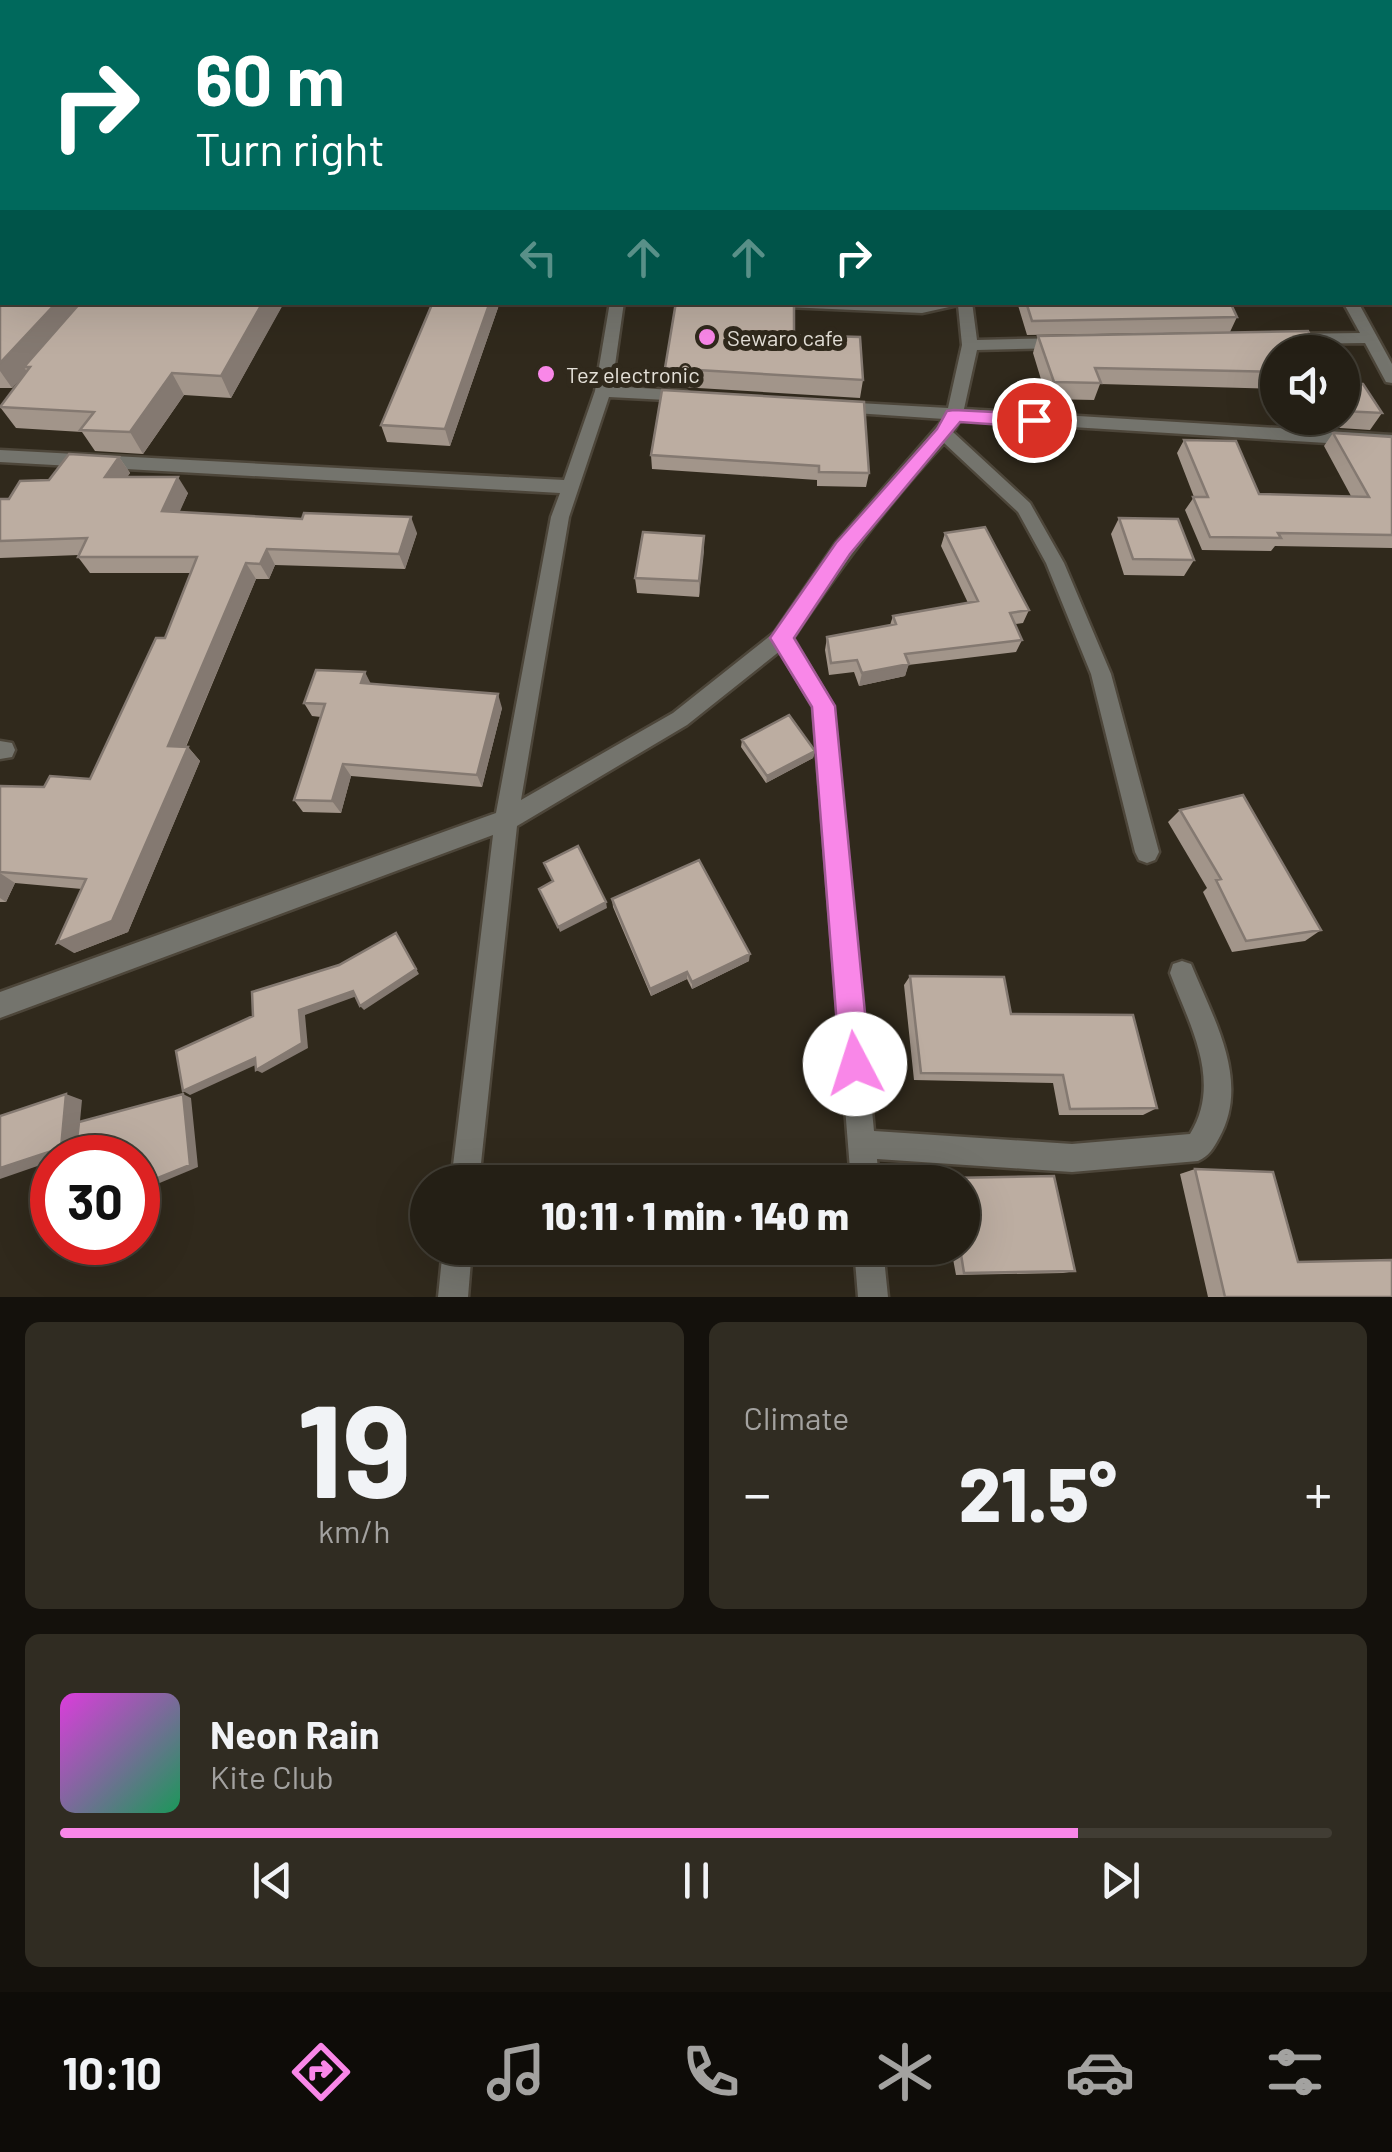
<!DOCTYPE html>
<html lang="en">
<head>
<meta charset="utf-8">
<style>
	:root { --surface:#241f15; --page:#302c22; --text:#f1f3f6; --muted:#a3a2a0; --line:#413d34; --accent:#f987e8 }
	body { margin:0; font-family:Barlow,sans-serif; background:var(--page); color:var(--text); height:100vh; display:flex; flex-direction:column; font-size:38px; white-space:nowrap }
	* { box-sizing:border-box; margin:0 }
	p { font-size:32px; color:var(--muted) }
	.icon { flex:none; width:55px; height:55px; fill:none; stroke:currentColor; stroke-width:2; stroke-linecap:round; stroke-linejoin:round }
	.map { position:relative; height:1297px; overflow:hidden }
	.panel { display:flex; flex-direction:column; gap:25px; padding:25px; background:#14110c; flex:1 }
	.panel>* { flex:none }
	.top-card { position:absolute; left:0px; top:0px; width:1392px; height:305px; box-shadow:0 10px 40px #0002,0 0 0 2px var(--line); background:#00695c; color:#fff; overflow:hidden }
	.controls { position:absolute; left:1260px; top:335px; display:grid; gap:20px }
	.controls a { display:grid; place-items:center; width:100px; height:100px; border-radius:50%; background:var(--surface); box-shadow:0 10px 40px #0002,0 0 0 2px var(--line); font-size:50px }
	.speed { position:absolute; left:30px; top:1135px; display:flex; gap:20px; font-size:50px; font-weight:700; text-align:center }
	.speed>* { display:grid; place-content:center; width:130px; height:130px; border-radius:50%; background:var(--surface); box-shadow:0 10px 40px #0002,0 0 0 2px var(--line); line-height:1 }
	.speed .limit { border:15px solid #d22; background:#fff; color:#111 }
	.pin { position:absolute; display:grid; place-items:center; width:85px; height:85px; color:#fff; margin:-42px; border:5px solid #fff; border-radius:50%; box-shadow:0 2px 10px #0007 }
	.me { position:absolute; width:110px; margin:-55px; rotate:355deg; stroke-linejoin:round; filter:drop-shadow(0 0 8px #0008) }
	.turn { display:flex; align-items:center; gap:35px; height:210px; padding:0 30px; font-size:45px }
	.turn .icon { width:130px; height:130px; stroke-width:2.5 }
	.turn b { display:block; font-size:70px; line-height:85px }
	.lanes { display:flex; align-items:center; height:95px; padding:0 30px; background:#0003; justify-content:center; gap:50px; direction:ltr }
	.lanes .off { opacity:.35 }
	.big { font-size:75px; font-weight:800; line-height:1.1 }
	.panel .tile { flex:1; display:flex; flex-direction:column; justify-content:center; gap:15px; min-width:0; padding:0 35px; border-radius:15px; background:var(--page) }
	.panel .dial { align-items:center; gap:0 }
	.dial b { font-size:130px; line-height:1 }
	.song { display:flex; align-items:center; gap:30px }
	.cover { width:120px; height:120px; border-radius:15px; background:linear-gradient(135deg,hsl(300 70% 55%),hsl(150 70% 35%)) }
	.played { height:10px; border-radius:5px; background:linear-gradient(90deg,var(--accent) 80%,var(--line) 80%) }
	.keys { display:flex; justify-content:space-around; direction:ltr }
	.heat { display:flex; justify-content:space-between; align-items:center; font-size:55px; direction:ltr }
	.panel .tiles { flex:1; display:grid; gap:25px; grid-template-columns:1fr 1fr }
	.tile:last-child { grid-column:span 2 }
	.trip { position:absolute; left:410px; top:1165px; width:570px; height:100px; border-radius:50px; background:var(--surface); box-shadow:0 10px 40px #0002,0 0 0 2px var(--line); font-weight:800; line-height:100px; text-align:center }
	.menu { display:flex; height:160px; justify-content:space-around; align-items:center; background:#0e0c08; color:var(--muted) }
	.menu .icon { width:70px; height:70px }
	.menu .selected { color:var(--accent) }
	.menu b { font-size:45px; color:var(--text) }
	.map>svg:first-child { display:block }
	.green { fill:#4c2a1f }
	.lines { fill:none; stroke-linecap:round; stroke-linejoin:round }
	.service-casing { stroke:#4d463a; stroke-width:5 }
	.minor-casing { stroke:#4d463a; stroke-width:5 }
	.tertiary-casing { stroke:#4d463a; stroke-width:5 }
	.service { fill:#74746d; fill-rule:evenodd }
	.minor { fill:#74746d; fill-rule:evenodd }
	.tertiary { fill:#74746d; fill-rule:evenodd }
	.wall { fill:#a2958a }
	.shaded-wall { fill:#847971 }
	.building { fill:#bcada1; stroke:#847971; stroke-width:2.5 }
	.route { fill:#f987e8; stroke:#a25897; stroke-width:2.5 }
	.poi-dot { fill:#f987e8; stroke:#30291c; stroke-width:4 }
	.labels { text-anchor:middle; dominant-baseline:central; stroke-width:10; stroke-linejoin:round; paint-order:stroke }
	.far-poi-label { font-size:22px; fill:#e4e0d8; stroke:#30291c; text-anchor:start }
</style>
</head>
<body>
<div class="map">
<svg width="1392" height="1297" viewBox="0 0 1392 1297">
	<rect width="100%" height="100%" fill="#30291c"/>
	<path class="green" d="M 690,0 L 1392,0 L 1392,80 L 1390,2 Z"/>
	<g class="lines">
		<g class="service-casing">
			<path id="service" d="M 338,0 L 360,0 L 361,2 L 341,2 Z"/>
		</g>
		<g class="minor-casing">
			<path id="minor" d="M 449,0 L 526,0 L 527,2 L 452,2 Z
				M 2,170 L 2,180 L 0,181 L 0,171 Z
				M 610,302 L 624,302 L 612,386 L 686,391 L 694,396 L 686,401 L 609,397 L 569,517 L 521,800 L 673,713 L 775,632 L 836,543 L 944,419 L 840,412 L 832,407 L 840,402 L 948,408 L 962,345 L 958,305 L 922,313 L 764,306 L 757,302 L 972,302 L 977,340 L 1063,338 L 1071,343 L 1063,348 L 977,350 L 964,409 L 1392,435 L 1392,447 L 960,420 L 953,432 L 1030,503 L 1064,563 L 1111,674 L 1159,852 L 1155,860 L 1147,863 L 1139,860 L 1135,852 L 1091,674 L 1046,563 L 1018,512 L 944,443 C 887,504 839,569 793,638 L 833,706 L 874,1131 L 1072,1144 L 1190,1134 C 1223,1081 1189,1024 1170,973 L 1173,964 L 1182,961 L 1191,964 C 1213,1018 1251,1081 1219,1138 C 1213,1149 1209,1156 1198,1161 L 1072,1172 L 877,1159 L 879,1182 L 851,1182 L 813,707 L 780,651 L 687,725 L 517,826 L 479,1182 L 451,1182 L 493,835 L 0,1018 L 0,992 L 496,813 L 551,517 L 560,493 L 0,462 L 0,450 L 564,480 L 595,391 Z
				M 1343,302 L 1358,302 L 1392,364 L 1392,383 L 1386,382 L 1365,343 L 1287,344 L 1279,339 L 1287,334 L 1360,333 Z
				M 0,741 L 12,743 L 15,750 L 12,757 L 0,759 Z
				M 443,1248 L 472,1248 L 468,1297 L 438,1297 Z
				M 854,1248 L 883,1248 L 888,1297 L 858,1297 Z"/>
		</g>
		<g class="tertiary-casing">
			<path id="tertiary" d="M 1390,81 L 1392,81 L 1392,87 L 1390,87 Z"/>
		</g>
		<use href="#service" class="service"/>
		<use href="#minor" class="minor"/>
		<use href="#tertiary" class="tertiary"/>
	</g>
	<path class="wall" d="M 0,262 L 2,302 L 284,302 L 231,398 L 184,395 L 143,454 L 95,451 L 82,432 L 16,428 L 0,407 L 24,375 L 12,388 L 0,388 Z
		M 433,302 L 500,302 L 450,446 L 387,442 L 381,425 Z
		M 1017,302 L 1230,302 L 1237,317 L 1230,332 L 1027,335 Z
		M 794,335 L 863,380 L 860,398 L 665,386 L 665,368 Z
		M 1038,336 L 1278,352 L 1278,389 L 1100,384 L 1094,400 L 1047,399 L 1033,353 Z
		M 1342,383 L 1382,413 L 1370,430 L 1295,425 L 1292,418 L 1342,418 Z
		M 662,390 L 869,473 L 866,487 L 817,486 L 817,480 L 652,469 L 651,455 Z
		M 1333,433 L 1392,437 L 1392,548 L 1275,546 L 1271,551 L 1202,550 L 1185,510 L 1194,497 L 1177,453 L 1184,440 L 1259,494 L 1351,496 L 1324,446 Z
		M 119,457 L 130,473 L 127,477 L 188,493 L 179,512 L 417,533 L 405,569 L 275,565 L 269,579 L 256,579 L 186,747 L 188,747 L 200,761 L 128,932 L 74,953 L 82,889 L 15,883 L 6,902 L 0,902 L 0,786 L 44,787 L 90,779 L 165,638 L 191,573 L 90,573 L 78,557 L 79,555 L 0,558 L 0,499 L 9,499 L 49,480 Z
		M 1119,518 L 1194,560 L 1184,576 L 1124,575 L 1111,534 Z
		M 945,533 L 1029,610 L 1023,623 L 1015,624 L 1022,640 L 1016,652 L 908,665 L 905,676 L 859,686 L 854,672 L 829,675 L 825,650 L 827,637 L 890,625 L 893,616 L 968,603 L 941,546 Z
		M 704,536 L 699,597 L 637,593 L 635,578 Z
		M 370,683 L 502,708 L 482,787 L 351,776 L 341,813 L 303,812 L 294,800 L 321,717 L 312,716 L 304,703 Z
		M 742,740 L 815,751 L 813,758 L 766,783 L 741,747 Z
		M 1180,810 L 1321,930 L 1305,941 L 1232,952 L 1203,892 L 1207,888 L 1168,822 Z
		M 612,899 L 749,961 L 692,989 L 687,979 L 651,996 L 613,907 Z
		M 910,976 L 1011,1014 L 1157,1108 L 1143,1115 L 1059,1115 L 1053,1083 L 914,1080 L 904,985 Z
		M 1195,1169 L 1298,1262 L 1392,1297 L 1208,1297 L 1180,1174 Z
		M 1054,1176 L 1075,1271 L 1063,1273 L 956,1275 L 951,1248 L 962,1248 L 962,1182 L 943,1182 L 949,1178 Z"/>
	<path class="shaded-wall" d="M 139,0 L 159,0 L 157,2 L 137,2 Z
		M 2,132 L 2,158 L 0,161 L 0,134 Z
		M 57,302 L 90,302 L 24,367 L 27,372 L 12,388 L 0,371 L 0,363 Z
		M 263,302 L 284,303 L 231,398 L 221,376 Z
		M 490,302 L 500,302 L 450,446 L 445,429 Z
		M 172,373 L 184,395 L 143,454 L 130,432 Z
		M 119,457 L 130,473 L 116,493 L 105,477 Z
		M 178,477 L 188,493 L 173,527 L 162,511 Z
		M 411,517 L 417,533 L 405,569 L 399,554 Z
		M 704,536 L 704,552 L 699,597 L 699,581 Z
		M 267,549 L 275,565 L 269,579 L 260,564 Z
		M 246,563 L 256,579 L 180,760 L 168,746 Z
		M 909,664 L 905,676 L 859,686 L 862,673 Z
		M 365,672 L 372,686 L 361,683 Z
		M 498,694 L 502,708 L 482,787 L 477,775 Z
		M 188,747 L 200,761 L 128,932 L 74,953 L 57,943 Z
		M 815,751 L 813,758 L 766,783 L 767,776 Z
		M 343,764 L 351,776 L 341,813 L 332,801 Z
		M 0,873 L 15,883 L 6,902 L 0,898 Z
		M 606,902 L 607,908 L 560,932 L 558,927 Z
		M 396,933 L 419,974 L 364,1010 L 360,1006 Z
		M 750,954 L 749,961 L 692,989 L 692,982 Z
		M 687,972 L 687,979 L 651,996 L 650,989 Z
		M 353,991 L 357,996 L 305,1015 L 308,1048 L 262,1073 L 256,1070 L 299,1010 Z
		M 255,1058 L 262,1062 L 190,1095 L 183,1091 Z
		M 66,1094 L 82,1100 L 77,1153 L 64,1158 L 52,1158 L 52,1161 L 0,1179 L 0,1168 Z
		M 183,1094 L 191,1098 L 198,1167 L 138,1192 L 138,1186 Z
		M 123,1152 L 132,1155 L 122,1158 L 103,1158 Z"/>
	<path class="building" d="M 0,0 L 139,0 L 137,2 L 2,2 L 2,132 L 0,134 Z
		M 476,0 L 541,0 L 540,2 L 475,2 Z
		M 626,0 L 664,0 L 663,2 L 625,2 Z
		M 0,262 L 2,262 L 2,302 L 57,302 L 0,363 Z
		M 81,302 L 263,302 L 221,376 L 172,373 L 130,432 L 80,430 L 94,412 L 0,407 L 30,367 L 24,367 Z
		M 433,302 L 490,302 L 445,429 L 381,425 Z
		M 676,302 L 794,302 L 794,335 L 860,337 L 863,380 L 665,368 Z
		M 1026,302 L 1230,302 L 1237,317 L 1032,321 Z
		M 1308,331 L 1319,352 L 1278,352 L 1278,372 L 1095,368 L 1101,383 L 1054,382 L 1038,336 Z
		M 1342,383 L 1363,384 L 1382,413 L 1342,411 Z
		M 662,390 L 864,402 L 869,473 L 819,472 L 819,466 L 651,455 Z
		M 1333,433 L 1392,437 L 1392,535 L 1278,533 L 1281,538 L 1210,537 L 1193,497 L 1208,497 L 1184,440 L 1236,441 L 1259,494 L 1369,497 Z
		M 69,454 L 119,457 L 105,477 L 178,477 L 162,511 L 302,519 L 304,513 L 411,517 L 399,554 L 267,549 L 260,564 L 246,563 L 168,746 L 188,747 L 112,921 L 57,943 L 86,879 L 0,872 L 0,786 L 44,787 L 50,776 L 90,779 L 156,638 L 165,638 L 197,557 L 78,557 L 87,538 L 0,541 L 0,499 L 9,499 L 20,481 L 49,480 Z
		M 1119,518 L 1178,519 L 1194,560 L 1133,559 Z
		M 985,527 L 1029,610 L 1010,613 L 1022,640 L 905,654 L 909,664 L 862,673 L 857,660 L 831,663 L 827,637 L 896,624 L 893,616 L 978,601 L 945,533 Z
		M 643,532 L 704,536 L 699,581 L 635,578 Z
		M 316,670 L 365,672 L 361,683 L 498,694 L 477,775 L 343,764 L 332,801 L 294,800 L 325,704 L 304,703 Z
		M 789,715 L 815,751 L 767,776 L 742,740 Z
		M 1243,795 L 1321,930 L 1246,941 L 1216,880 L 1221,879 L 1180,810 Z
		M 578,846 L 606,902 L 558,927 L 539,889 L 553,881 L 544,863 Z
		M 699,860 L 750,954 L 692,982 L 687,972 L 650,989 L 612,899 Z
		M 396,933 L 416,969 L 360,1006 L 353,991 L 299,1010 L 302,1043 L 256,1070 L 255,1058 L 183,1091 L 176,1051 L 253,1016 L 252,992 L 339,965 Z
		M 910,976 L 1004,977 L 1011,1014 L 1133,1015 L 1157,1108 L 1070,1109 L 1063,1075 L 921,1073 Z
		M 66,1094 L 61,1148 L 0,1168 L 0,1116 Z
		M 183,1094 L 190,1165 L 138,1186 L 138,1158 L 124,1158 L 123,1152 L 103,1158 L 75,1158 L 79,1122 Z
		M 1195,1169 L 1273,1172 L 1298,1262 L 1392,1260 L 1392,1297 L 1225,1297 Z
		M 1054,1176 L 1075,1271 L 964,1273 L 960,1248 L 962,1248 L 962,1182 L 950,1182 L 949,1178 Z"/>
	<path class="route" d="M 954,410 L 1034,414 L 1043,420 L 1034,427 L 960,422 L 850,554 L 794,638 L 835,706 L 870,1064 L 866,1075 L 855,1079 L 845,1075 L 840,1064 L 812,707 L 770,638 L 836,543 L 937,429 L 947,411 Z"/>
	<g class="poi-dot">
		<circle cx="707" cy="337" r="10"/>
		<circle cx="546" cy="374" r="10"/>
	</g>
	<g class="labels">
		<g class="far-poi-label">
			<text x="727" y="337">Sewaro cafe</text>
			<text x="566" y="374">Tez electronic</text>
		</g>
	</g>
</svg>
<div class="controls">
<a><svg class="icon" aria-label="sound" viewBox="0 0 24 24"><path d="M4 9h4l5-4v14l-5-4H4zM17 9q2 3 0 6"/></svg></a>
</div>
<div class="speed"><div class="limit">30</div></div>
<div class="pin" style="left:1034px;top:420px;background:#d93025"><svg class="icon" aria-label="arrive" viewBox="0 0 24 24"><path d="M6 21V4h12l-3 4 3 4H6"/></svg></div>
<svg class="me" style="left:855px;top:1064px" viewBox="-20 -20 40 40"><circle r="19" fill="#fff"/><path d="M0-13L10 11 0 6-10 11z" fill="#f987e8"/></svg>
<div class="trip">10:11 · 1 min · 140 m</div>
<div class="top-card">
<div class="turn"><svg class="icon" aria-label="right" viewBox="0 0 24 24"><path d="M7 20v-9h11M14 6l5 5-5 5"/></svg><div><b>60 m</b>Turn right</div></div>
<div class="lanes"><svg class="icon off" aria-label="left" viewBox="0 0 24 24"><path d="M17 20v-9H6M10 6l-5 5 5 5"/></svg><svg class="icon off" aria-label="ahead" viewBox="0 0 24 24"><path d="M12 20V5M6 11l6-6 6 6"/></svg><svg class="icon off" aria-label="ahead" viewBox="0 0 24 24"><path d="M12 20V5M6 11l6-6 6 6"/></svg><svg class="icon" aria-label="right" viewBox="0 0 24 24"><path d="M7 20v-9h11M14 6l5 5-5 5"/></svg></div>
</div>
</div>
<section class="panel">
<div class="tiles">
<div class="tile dial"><b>19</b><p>km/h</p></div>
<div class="tile"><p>Climate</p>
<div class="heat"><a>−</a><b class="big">21.5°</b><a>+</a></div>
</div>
<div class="tile">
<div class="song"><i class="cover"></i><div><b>Neon Rain</b><p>Kite Club</p></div></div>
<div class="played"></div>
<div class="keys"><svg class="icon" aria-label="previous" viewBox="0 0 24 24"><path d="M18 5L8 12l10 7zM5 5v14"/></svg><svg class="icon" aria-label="pause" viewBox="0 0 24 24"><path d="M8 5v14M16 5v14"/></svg><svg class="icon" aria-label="next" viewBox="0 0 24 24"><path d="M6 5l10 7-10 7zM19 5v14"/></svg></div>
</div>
</div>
</section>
<nav class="menu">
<b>10:10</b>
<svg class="icon selected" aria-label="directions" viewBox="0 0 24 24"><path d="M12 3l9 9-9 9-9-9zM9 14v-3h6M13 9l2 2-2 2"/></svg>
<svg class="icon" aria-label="music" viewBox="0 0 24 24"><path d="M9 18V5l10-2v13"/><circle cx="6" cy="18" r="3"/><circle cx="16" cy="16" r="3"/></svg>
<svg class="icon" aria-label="phone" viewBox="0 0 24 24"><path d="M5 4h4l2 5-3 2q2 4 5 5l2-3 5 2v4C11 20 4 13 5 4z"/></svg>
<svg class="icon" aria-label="climate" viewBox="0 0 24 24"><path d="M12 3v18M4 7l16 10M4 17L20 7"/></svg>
<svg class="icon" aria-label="car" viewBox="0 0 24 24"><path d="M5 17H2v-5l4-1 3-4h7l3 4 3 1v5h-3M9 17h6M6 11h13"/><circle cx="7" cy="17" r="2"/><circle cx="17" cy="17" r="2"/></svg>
<svg class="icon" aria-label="filters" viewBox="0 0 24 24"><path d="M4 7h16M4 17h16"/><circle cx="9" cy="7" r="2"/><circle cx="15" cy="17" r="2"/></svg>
</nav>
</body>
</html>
